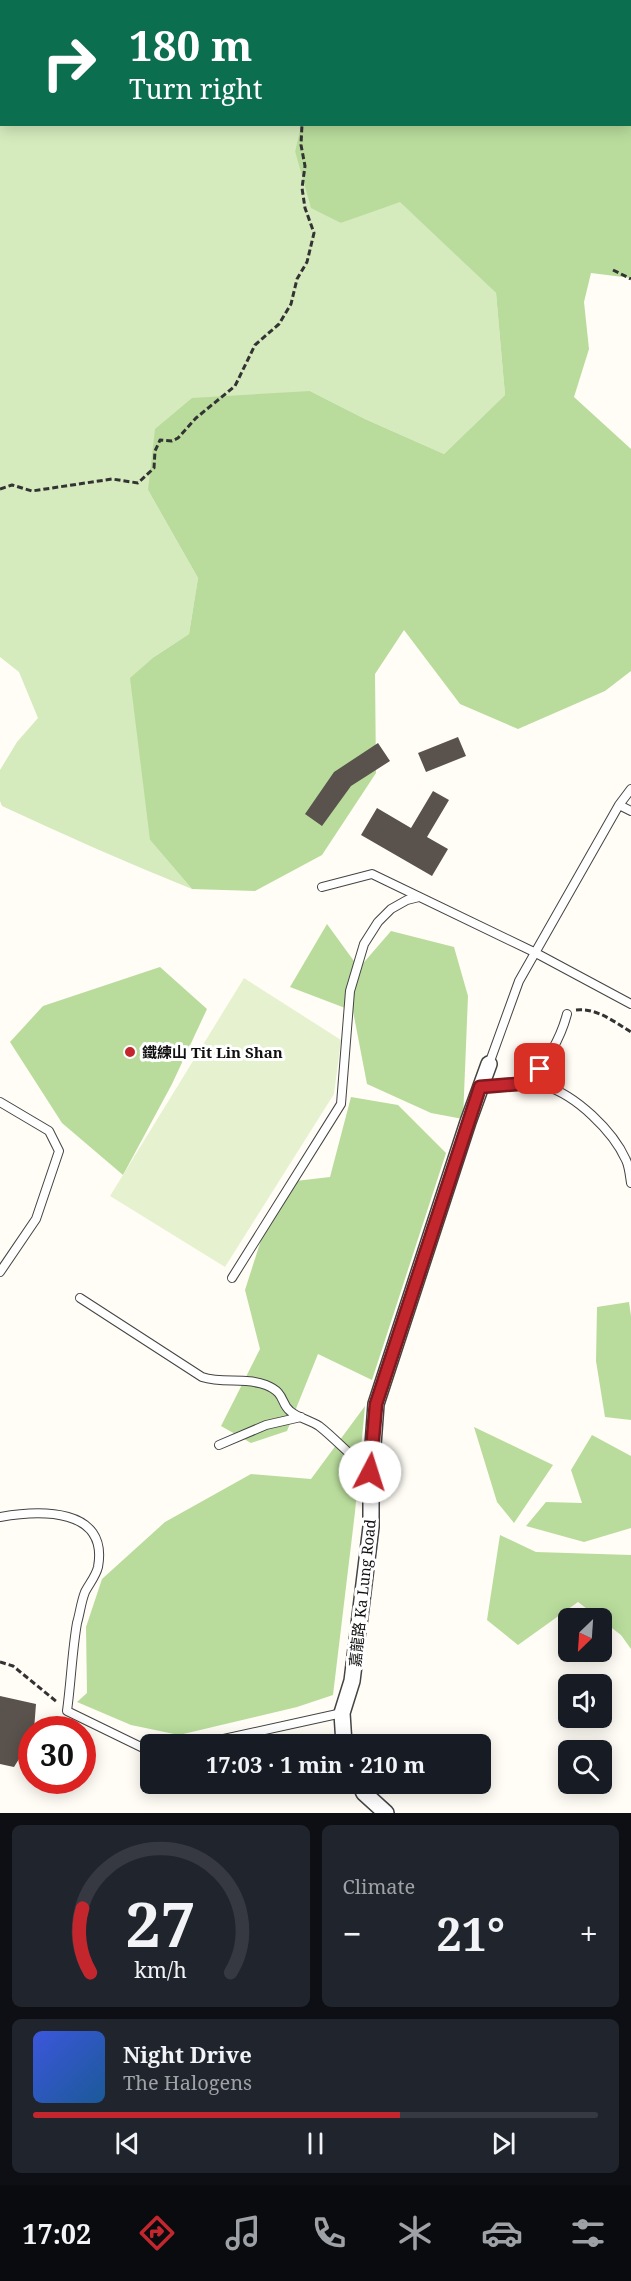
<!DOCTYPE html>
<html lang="en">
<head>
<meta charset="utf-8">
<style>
	:root { --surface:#171b24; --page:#20242c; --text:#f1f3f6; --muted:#9ea1a6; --line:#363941; --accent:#c4262e }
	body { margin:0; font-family:"Noto Serif","Noto Sans TC",serif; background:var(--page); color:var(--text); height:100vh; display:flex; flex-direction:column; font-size:22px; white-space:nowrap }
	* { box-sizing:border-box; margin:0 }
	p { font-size:20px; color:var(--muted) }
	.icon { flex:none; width:33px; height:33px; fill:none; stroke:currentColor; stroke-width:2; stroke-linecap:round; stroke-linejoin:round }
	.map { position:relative; height:1813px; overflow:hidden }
	.drawer { display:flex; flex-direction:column; gap:12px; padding:12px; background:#0d0f14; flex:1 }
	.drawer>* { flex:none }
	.guide { position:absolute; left:0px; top:0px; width:632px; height:126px; box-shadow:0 3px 15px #0003; background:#0b6e4f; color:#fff; overflow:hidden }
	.needle { width:39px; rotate:205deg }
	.tools { position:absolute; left:558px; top:1608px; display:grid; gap:12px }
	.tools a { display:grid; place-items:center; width:54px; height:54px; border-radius:9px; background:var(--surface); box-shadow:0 3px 15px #0003; font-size:30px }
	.speed { position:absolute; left:18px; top:1716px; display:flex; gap:12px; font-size:30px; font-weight:700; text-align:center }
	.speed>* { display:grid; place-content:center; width:78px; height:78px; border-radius:50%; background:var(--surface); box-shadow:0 3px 15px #0003; line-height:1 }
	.speed .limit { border:9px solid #d22; background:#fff; color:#111 }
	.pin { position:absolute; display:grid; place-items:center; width:51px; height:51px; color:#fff; margin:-26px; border-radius:12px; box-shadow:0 3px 9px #0006 }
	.me { position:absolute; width:66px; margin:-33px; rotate:5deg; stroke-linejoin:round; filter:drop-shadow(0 0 4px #0008) }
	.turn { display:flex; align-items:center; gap:21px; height:126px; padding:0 30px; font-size:27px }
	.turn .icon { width:78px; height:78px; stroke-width:2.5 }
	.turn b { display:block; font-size:42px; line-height:51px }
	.big { font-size:45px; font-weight:700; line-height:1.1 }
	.drawer .tile { flex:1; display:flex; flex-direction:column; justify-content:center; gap:9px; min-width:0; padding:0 21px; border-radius:9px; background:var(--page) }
	.drawer .dial { align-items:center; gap:0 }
	.dial svg { height:156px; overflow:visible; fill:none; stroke:var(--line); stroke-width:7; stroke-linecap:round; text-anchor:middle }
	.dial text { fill:var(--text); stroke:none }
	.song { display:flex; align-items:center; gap:18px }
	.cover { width:72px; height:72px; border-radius:9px; background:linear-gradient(135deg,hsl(230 70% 55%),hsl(210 70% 35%)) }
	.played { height:6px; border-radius:3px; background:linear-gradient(90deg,var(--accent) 65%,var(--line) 65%) }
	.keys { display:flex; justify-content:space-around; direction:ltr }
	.heat { display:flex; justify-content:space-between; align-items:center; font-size:33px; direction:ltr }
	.drawer .tiles { flex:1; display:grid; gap:12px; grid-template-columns:1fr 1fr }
	.tile:last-child { grid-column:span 2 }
	.trip { position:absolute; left:140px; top:1734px; width:351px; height:60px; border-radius:9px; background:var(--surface); box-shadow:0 3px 15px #0003; font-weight:700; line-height:60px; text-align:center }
	.tabs { display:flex; height:96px; justify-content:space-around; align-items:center; background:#090b0e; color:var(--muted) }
	.tabs .icon { width:42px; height:42px }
	.tabs .on { color:var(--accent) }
	.tabs b { font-size:27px; color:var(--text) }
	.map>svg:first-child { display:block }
	.green { fill:#d5ebbd }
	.forest { fill:#b9dc9c }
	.pitch { fill:#e6f2cf }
	.building { fill:#5a524d }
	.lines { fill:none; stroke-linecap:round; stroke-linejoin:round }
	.lane-casing { stroke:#444; stroke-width:10 }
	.street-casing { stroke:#444; stroke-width:18 }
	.path { stroke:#333; stroke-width:3; stroke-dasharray:6 3; stroke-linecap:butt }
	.lane { stroke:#fff; stroke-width:8 }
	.street { stroke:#fff; stroke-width:15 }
	.route-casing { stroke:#7f191e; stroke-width:15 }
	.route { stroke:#c4262e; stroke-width:10 }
	.poi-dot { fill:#c4262e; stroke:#fff; stroke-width:2 }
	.labels { text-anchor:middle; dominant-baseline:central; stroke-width:6; stroke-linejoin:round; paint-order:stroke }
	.poi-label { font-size:15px; font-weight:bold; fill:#111; stroke:#fff; text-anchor:start }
	.street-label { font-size:15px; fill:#111; stroke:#fff }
</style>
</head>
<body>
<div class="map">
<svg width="631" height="1813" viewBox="0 0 631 1813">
	<rect width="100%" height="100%" fill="#fffdf5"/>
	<path class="green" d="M 0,0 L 386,0 L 2,2 L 2,124 L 301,125 L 295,151 L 341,223 L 400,201 L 496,293 L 505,395 L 444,454 L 365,419 L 310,391 L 148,490 L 198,578 L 189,634 L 154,657 L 150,840 L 192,889 C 128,863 64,835 2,806 L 0,801 L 0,770 L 17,742 L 38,718 L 19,672 L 0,657 Z"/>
	<path class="forest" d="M 386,0 L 631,0 L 631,278 L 591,273 L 584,302 L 589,349 L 574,397 L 631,449 L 631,671 L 605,691 L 518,729 L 460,704 L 404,630 L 375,674 L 376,773 L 322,855 L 255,891 L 192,889 L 150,840 L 130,678 L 154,657 L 189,634 L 198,578 L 148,490 L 155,429 L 192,398 L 310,391 L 365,419 L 444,454 L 505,395 L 496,293 L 400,202 L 341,223 L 311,208 L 295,151 L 301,125 L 630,124 L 630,2 L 384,1 Z
		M 327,924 L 359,968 L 391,931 L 454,947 L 468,996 L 463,1119 L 431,1113 L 367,1084 L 353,1011 L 290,987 Z
		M 160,967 L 207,1009 L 172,1084 L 123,1175 L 62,1123 L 10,1042 L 43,1006 Z
		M 351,1097 L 398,1105 L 446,1153 L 372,1380 L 318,1354 L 287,1431 L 251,1443 L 221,1426 L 260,1349 L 245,1290 L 261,1240 L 287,1182 L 330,1177 Z
		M 629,1302 L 631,1316 L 631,1420 L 605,1417 L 596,1361 L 597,1307 Z
		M 365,1406 L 355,1512 L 333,1695 L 297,1707 L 179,1735 L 131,1725 L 77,1702 L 87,1693 L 86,1627 L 102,1579 L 165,1522 L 251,1474 L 311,1479 Z
		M 474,1427 L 553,1465 L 514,1523 L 497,1502 Z
		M 592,1435 L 631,1456 L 631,1528 L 584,1542 L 526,1526 L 546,1502 L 582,1503 L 571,1470 Z
		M 500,1535 L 536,1552 L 631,1555 L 631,1649 L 621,1635 L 578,1602 L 518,1645 L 487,1620 Z"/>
	<path class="pitch" d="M 244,978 L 341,1040 L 334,1094 L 225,1267 L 110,1196 Z"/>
	<path class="building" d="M 458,737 L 466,756 L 426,772 L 418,753 Z
		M 378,743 L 390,761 L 351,786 L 322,826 L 305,814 L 334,772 Z
		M 433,791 L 449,800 L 427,837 L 448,849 L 432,876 L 361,835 L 377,808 L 411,828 Z
		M 0,1696 L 36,1704 L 34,1730 L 32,1730 L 32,1738 L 14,1767 L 0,1764 Z"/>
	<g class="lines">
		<g class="lane-casing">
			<path id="lane" d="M 619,805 L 631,811
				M 322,887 L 372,874 L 534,952 L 631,1004
				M 489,1064 L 519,981 L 619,805 L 631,789
				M 530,1083 C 546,1061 560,1041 567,1014
				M 480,1087 C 501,1085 525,1079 545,1086 C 576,1095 613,1131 626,1160 C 629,1166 630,1176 631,1183
				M 0,1102 L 49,1131 L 59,1151 L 36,1219 L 0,1272
				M 232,1278 L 341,1104 L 350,991 L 364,944 L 378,922 L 391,909 L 407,900 L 419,897
				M 80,1298 L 202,1377 C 223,1384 245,1377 266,1385 C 286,1393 280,1403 290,1411 C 298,1418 310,1420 319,1426 C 337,1440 352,1458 371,1472
				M 219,1445 L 266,1425 L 301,1417
				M 0,1517 C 39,1510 109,1507 98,1567 C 96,1576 89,1584 85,1592 C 81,1602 80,1613 77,1623 C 72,1652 71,1682 67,1711 L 141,1747 L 150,1749
				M 201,1744 L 342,1713"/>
		</g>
		<g class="street-casing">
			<path id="street" d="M 344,1744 L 342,1713 L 352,1681 L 371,1527 L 371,1472 L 376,1404 L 468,1122 L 489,1064
				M 360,1784 L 364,1793 L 386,1813"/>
		</g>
		<path class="path" d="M 298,2 L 298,0
			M 613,270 L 631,279
			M 0,489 L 12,485 L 32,491 L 112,479 L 138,483 L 154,468 L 155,451 L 160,440 L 172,441 L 178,438 L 196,418 L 235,386 L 255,345 L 279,324 L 291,304 L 297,279 L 307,262 L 314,233 L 305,208 L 302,188 L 305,166 L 301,145 L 302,124
			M 576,1010 C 597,1008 613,1021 631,1032
			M 0,1662 L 13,1666 L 57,1702"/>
		<use href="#lane" class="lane"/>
		<use href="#street" class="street"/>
	</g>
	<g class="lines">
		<g class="route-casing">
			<path id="route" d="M 370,1472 L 376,1404 L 480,1087 L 530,1083 L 540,1069"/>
		</g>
		<use href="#route" class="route"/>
	</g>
	<circle class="poi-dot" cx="130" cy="1052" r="6"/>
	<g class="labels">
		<g class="poi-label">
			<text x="142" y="1052">鐵練山 Tit Lin Shan</text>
		</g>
		<g class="street-label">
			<text transform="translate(362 1593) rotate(-84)">嘉龍路 Ka Lung Road</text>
		</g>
	</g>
</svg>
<div class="tools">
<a><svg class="needle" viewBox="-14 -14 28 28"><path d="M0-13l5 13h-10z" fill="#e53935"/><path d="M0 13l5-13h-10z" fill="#9ea1a6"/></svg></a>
<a><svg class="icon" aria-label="sound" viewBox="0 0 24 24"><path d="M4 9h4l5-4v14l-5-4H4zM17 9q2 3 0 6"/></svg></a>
<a><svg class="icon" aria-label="search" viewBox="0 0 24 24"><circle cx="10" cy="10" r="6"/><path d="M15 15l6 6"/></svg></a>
</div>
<div class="speed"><div class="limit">30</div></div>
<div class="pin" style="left:540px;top:1069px;background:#d93025"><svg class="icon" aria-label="arrive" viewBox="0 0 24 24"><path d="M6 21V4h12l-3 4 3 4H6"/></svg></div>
<svg class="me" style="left:370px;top:1472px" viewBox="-20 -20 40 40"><circle r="19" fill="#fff"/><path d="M0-13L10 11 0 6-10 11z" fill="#c4262e"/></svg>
<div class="trip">17:03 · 1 min · 210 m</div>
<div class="guide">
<div class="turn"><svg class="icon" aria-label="right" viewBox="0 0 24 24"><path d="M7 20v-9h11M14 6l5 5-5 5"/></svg><div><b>180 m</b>Turn right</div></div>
</div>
</div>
<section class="drawer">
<div class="tiles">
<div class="tile dial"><svg viewBox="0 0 100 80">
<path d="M14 69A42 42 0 1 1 86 69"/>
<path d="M14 69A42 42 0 0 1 10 36" stroke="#c4262e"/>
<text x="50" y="56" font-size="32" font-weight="700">27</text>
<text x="50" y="72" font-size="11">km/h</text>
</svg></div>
<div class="tile"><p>Climate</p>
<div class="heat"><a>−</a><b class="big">21°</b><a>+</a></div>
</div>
<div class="tile">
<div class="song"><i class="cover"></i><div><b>Night Drive</b><p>The Halogens</p></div></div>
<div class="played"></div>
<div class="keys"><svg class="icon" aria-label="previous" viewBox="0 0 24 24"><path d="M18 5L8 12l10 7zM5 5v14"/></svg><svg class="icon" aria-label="pause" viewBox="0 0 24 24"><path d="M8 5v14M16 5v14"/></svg><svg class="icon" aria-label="next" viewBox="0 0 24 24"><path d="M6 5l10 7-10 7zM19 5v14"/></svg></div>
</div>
</div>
</section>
<nav class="tabs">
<b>17:02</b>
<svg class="icon on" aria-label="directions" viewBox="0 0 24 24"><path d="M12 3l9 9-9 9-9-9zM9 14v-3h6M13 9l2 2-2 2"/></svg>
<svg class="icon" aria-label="music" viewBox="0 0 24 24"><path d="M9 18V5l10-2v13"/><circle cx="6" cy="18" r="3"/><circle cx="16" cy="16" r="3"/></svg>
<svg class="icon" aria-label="phone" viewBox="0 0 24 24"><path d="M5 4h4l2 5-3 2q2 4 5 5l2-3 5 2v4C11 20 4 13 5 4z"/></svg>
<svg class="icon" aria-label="climate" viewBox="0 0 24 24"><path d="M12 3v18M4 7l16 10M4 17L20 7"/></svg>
<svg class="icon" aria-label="car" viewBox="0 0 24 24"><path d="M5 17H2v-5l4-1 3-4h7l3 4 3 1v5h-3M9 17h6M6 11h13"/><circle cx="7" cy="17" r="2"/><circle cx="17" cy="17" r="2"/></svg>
<svg class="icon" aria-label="filters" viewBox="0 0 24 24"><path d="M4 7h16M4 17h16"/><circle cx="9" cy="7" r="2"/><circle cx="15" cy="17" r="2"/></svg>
</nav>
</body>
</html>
